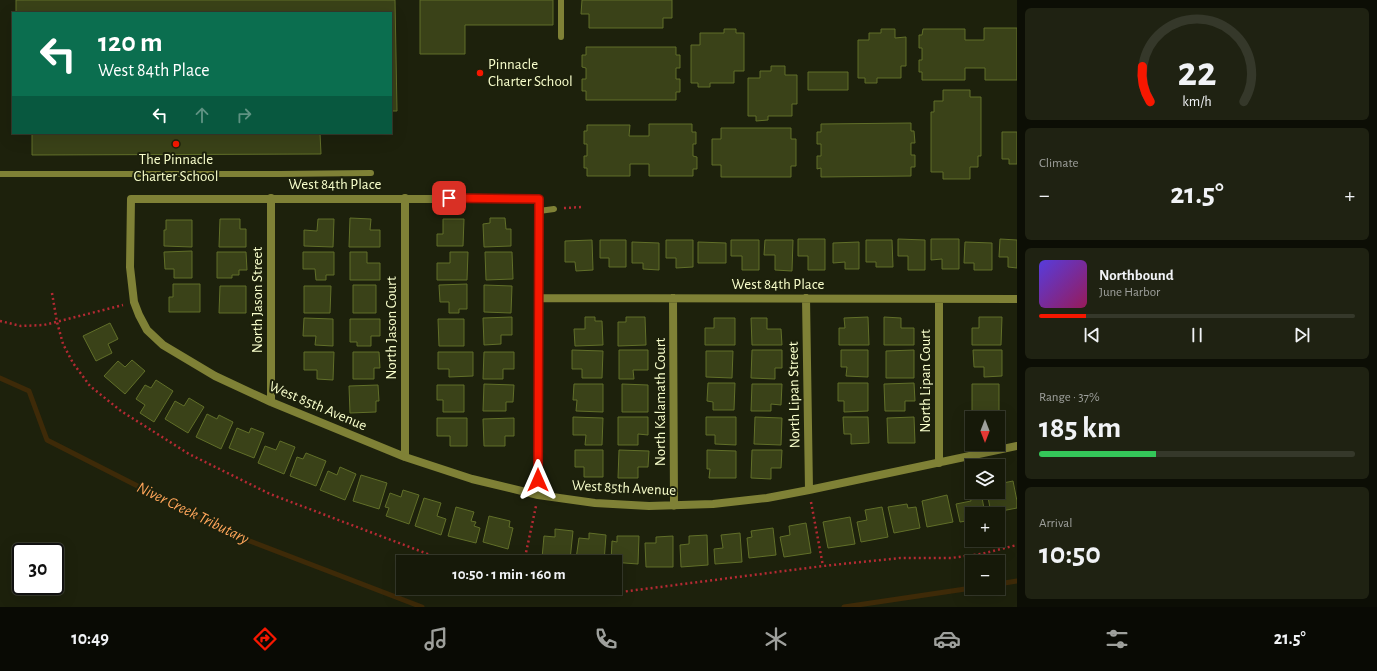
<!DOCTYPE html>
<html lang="en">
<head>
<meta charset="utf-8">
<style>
	:root { --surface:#161909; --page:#1f2212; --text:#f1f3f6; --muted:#9ea09c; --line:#35382a; --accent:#f71700 }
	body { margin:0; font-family:"Alegreya Sans",sans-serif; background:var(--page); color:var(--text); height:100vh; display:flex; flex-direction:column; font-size:15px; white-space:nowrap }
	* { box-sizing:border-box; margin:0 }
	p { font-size:13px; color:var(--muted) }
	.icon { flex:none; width:22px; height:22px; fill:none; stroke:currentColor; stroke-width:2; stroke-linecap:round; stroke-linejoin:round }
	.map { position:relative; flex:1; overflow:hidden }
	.details { display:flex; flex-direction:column; gap:8px; padding:8px; background:#0c0e05; width:360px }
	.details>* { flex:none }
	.hud { position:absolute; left:12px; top:12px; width:380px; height:122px; border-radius:0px; box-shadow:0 4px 16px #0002,0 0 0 1px var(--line); background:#0b6e4f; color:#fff; overflow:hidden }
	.needle { width:26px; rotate:180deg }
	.tools { position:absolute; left:965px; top:411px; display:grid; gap:8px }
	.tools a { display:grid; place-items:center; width:40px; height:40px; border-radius:0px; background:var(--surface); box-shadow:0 4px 16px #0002,0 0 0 1px var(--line); font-size:20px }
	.speed { position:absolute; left:12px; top:543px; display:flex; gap:8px; font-size:20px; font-weight:700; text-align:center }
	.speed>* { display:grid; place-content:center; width:52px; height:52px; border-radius:50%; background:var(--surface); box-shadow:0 4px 16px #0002,0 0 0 1px var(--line); line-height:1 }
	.speed .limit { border:2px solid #111; border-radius:6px; background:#fff; color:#111 }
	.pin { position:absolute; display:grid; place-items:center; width:34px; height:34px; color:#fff; margin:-17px; border-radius:8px; box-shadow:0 2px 6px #0006 }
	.me { position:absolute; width:44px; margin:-22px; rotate:0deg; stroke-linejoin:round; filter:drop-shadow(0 0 3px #0008) }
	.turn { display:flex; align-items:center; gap:14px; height:84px; padding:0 20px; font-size:18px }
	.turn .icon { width:52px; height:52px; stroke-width:2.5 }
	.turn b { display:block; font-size:28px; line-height:34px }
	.lanes { display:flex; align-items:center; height:38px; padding:0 20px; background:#0003; justify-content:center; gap:20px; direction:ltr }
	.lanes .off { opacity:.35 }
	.big { font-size:30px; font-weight:700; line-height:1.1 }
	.details .tile { flex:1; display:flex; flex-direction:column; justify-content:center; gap:6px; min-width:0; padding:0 14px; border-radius:6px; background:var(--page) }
	.details .dial { align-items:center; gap:0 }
	.dial svg { height:104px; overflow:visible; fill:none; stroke:var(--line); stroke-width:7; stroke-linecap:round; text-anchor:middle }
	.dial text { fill:var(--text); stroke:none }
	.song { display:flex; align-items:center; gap:12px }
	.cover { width:48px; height:48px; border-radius:6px; background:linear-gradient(135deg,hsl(250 70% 55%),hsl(330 70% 35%)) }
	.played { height:4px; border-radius:2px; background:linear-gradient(90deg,var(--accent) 15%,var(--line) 15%) }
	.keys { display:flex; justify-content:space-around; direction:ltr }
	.heat { display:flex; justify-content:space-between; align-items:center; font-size:22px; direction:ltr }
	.charge { height:6px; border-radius:3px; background:linear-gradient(90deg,#34c759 37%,var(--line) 0) }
	.trip { position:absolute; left:396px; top:555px; width:226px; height:40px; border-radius:0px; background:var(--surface); box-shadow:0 4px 16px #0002,0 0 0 1px var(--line); font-weight:700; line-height:40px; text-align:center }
	.dock { display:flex; height:64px; justify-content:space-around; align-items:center; background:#090a04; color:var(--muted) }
	.dock .icon { width:28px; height:28px }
	.dock .active { color:var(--accent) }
	.dock b { font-size:18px; color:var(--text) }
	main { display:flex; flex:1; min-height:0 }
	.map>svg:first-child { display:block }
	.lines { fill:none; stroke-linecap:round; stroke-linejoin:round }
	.stream { stroke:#3e2a08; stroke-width:5 }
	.building { fill:#3a4218; stroke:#616f29 }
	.path { stroke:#b52a33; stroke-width:2.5; stroke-dasharray:2 3; stroke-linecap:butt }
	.service { stroke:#7f8136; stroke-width:6 }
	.minor { stroke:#7f8136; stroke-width:8 }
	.route-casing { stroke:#a10f00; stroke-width:10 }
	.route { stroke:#f71700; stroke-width:7 }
	.poi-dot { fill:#f71700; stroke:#1d210c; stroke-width:1.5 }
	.labels { text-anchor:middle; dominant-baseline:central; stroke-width:4; stroke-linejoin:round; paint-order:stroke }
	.poi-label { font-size:15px; fill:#f9ffcc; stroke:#1d210c; text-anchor:start }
	.street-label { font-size:15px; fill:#f9ffcc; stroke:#1d210c }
	.water-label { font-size:16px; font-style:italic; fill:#ffa65a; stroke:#1d210c }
</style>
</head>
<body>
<main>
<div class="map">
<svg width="1017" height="607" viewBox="0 0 1017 607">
	<rect width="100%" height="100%" fill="#1d210c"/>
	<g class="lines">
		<path class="stream" d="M 0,378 L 29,391 L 47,440 L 234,535 L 422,607
			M 998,584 L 1017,581
			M 844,607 L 972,588"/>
	</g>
	<path class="building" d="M 16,0 L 395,0 L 397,111 L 391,111 L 391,13 L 16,13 Z
		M 420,0 L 553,0 L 553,25 L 465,25 L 465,54 L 420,54 Z
		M 582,0 L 672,0 L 672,18 L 663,18 L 663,28 L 589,28 L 589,14 L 581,14 Z
		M 984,28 L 1017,28 L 1017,80 L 985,80 L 985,68 L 965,68 L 965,80 L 922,80 L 922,72 L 919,72 L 919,60 L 922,60 L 922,48 L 919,48 L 919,35 L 922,35 L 923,29 L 965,29 L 965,40 L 984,40 Z
		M 724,29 L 736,29 L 736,33 L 744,33 L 744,71 L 734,71 L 734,83 L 710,83 L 710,87 L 698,87 L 698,83 L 691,83 L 691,45 L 700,45 L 700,33 L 724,33 Z
		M 881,29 L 895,29 L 895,38 L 906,37 L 906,66 L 901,66 L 901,78 L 877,78 L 877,83 L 865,83 L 865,78 L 858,78 L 858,40 L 869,40 L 869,33 L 881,33 Z
		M 586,47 L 676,47 L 676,55 L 680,55 L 680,68 L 676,68 L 676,79 L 680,79 L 680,92 L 676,92 L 676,100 L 586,100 L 586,91 L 582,91 L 582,79 L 586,79 L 586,68 L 582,67 L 582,55 L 586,55 Z
		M 771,66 L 785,66 L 785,75 L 797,75 L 797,104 L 792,104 L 792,116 L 768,116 L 768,120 L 756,121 L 756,116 L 748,116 L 748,78 L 760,78 L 760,71 L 771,71 Z
		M 808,72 L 848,72 L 848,90 L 808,90 Z
		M 943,90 L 970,90 L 970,97 L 981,97 L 981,156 L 978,156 L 978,167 L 970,167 L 970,179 L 943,179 L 943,172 L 931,172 L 931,112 L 934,112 L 934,101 L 943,101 Z
		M 911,123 L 911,131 L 914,131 L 915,143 L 911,143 L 911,155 L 915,155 L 915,167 L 911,167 L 911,176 L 821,177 L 821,168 L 817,169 L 817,156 L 821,156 L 821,144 L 817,144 L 817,132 L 821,132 L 821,124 Z
		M 649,124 L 692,124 L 692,132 L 696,132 L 696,144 L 693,144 L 693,156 L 697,157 L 697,169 L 693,169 L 693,176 L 649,176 L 649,164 L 630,164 L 630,176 L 587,176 L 587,168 L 584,168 L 584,156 L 587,156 L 587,144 L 584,144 L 584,131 L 587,131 L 587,125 L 630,125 L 629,136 L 649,136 Z
		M 721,128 L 791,128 L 791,139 L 796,139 L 796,166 L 791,166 L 791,177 L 721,177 L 721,165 L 712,165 L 712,139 L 721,139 Z
		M 1002,132 L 1017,132 L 1017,164 L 1009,164 L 1009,159 L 1002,159 Z
		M 32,133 L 320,133 L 321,154 L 32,155 Z
		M 350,218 L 371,219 L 370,230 L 380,230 L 380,247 L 349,247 Z
		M 490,218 L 505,218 L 506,229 L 511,229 L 511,246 L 484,247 L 483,224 L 490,223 Z
		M 220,219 L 240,219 L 240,229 L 246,229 L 246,247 L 219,247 Z
		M 318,219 L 334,219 L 333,247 L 304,246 L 304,230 L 317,231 Z
		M 443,219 L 464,219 L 463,246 L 437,246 L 437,234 L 443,234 Z
		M 166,220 L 192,220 L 192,247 L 164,246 L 164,230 L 166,230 Z
		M 798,239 L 825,239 L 825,270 L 808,270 L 808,256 L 798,256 Z
		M 898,239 L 925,240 L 925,270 L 908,270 L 908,256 L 898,256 Z
		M 931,239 L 959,239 L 959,269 L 942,269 L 942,259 L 931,260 Z
		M 1000,239 L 1017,240 L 1017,268 L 1008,267 L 1008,257 L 999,257 Z
		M 592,240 L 593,270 L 576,271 L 575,262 L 565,262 L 565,241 Z
		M 600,240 L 626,240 L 626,267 L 609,267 L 609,258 L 600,258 Z
		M 666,240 L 693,240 L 693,267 L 676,268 L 676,258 L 666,258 Z
		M 731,240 L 759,240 L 759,270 L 742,270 L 742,256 L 731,256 Z
		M 765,240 L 793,240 L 792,271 L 775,270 L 775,255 L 764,255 Z
		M 866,240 L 892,240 L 893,267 L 876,267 L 876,262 L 866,262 Z
		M 632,242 L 659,243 L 659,270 L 643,269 L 643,263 L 632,263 Z
		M 698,242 L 726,243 L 726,263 L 698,263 Z
		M 859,242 L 859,269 L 845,269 L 845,262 L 833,263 L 833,243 Z
		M 965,242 L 992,243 L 992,270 L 974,270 L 974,263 L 964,263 Z
		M 192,251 L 192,278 L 174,278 L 174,269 L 165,269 L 164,252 Z
		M 217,252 L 246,252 L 247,270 L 239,270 L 239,275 L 232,275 L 232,278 L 217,278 Z
		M 303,252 L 334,252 L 334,275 L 326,275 L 326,280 L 316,280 L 315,269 L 303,269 Z
		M 350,252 L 367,252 L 367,263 L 380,263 L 380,280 L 350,280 Z
		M 450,252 L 468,252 L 467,280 L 437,280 L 437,263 L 450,263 Z
		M 485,252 L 512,252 L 513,279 L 486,280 Z
		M 173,284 L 200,284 L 200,312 L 169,312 L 169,297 L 173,297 Z
		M 467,284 L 467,309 L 459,309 L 459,313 L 449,313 L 449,302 L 440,302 L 439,285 Z
		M 353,285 L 376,285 L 376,313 L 353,313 Z
		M 484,285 L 512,286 L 511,313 L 484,312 Z
		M 220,286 L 246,286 L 246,313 L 219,313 Z
		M 304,286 L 331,286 L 330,313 L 304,313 Z
		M 512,317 L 512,335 L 501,335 L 501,344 L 484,345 L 483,318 Z
		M 585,317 L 595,317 L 595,321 L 602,321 L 603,345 L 575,346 L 574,329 L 585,329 Z
		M 626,317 L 645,317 L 646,345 L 618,346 L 618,322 L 626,322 Z
		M 868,317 L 869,345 L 839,345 L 839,328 L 845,328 L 844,318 Z
		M 884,317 L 901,318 L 901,328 L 914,328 L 914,345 L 884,345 Z
		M 979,317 L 1002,317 L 1001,345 L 972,345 L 972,328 L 979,328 Z
		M 304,318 L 333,319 L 333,346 L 315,345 L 316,336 L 303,336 Z
		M 714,318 L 735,318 L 735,345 L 705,345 L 705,328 L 714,328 Z
		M 751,318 L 767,318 L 767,329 L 781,329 L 782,345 L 752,345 Z
		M 350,319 L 380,319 L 380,336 L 371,336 L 371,346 L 357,346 L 357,342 L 350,342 Z
		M 438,319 L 464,319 L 464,346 L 439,346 Z
		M 110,323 L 118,339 L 108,344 L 112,353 L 96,361 L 83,336 Z
		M 572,350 L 603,351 L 602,378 L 582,378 L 582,369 L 572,369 Z
		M 619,350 L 648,350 L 648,370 L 633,370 L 634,379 L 619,379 Z
		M 752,350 L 782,350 L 782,368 L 775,368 L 775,379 L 751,378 Z
		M 841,350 L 868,350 L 868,377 L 846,376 L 847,367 L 841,367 Z
		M 914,350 L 914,378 L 886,378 L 886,351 Z
		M 973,350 L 1002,350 L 1002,376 L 984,377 L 984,367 L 974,367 Z
		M 706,351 L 733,351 L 732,378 L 706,377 Z
		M 304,352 L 334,352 L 333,380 L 317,379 L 317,370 L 304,370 Z
		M 353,352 L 379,352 L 380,368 L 374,368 L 374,379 L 353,379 Z
		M 438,352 L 473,352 L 473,376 L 449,377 L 449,369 L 438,369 Z
		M 484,352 L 514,352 L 514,369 L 503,369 L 503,379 L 483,379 Z
		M 132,360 L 145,371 L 125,394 L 104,376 L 118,361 L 125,367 Z
		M 156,380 L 173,391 L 154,422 L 140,413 L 145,405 L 136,399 L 145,385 L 151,388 Z
		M 708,383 L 735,383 L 734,410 L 713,410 L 713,402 L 707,401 Z
		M 838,383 L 868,383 L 868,411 L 844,412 L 844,401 L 838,401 Z
		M 914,383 L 915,401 L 905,401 L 905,411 L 885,411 L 884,384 Z
		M 484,384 L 514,385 L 513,402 L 506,402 L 506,411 L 483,411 Z
		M 574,384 L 603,384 L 603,412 L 576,411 L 577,400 L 573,400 Z
		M 622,384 L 648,385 L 648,412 L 622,412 Z
		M 752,384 L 782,384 L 781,405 L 771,404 L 771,411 L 751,411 Z
		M 972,384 L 999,384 L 999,411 L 972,411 Z
		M 378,385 L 379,401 L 376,401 L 376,412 L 350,413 L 349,386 Z
		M 437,385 L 464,385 L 464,412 L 443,412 L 443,400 L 437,400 Z
		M 189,398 L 204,407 L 188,433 L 165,419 L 175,401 L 184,406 Z
		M 207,414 L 217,419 L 219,415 L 233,422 L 221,449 L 196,437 Z
		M 573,417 L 603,418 L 602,445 L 585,445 L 586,435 L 573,435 Z
		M 618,417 L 648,417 L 648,435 L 638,434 L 638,445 L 618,445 Z
		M 706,417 L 736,417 L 736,445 L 715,444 L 715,435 L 706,435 Z
		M 755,417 L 782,418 L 781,445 L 754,444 Z
		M 843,417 L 868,417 L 869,443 L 851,444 L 851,434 L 844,434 Z
		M 914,417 L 915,443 L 888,443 L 887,418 Z
		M 437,418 L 467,418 L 467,446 L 450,446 L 450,436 L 437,436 Z
		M 514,418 L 514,436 L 505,436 L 505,446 L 484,446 L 483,419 Z
		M 237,428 L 249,433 L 251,428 L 264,433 L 254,458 L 229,448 Z
		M 280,441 L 295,447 L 284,474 L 258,463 L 265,446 L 276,450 Z
		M 575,450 L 603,450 L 603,477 L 584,477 L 584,467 L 575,467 Z
		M 619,450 L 649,451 L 648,467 L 638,467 L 638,478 L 618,478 Z
		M 707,450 L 736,451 L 736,478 L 709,478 L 710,469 L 707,469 Z
		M 752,450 L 782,450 L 781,468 L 771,468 L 771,479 L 751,478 Z
		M 306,453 L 326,461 L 316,486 L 290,476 L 297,457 L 303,459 Z
		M 340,467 L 356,474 L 345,500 L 320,490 L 328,471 L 337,475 Z
		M 361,475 L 387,483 L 379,509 L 353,501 Z
		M 1013,481 L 1017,501 L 1017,508 L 991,513 L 987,492 L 998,492 L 998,484 Z
		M 403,490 L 419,495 L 409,524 L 386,516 L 389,508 L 385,507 L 390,493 L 401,497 Z
		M 969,491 L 981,492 L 985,514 L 972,514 L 972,520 L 960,522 L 956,504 L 971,501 Z
		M 947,495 L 953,522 L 927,527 L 922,501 Z
		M 424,498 L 441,503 L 437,516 L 446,519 L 441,535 L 415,526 Z
		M 907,504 L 908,508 L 916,507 L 920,528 L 894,533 L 888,507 Z
		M 456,507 L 474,512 L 471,521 L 476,522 L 474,526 L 480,528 L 476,543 L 448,536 Z
		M 882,507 L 888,537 L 861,542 L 857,522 L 867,520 L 865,510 Z
		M 489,516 L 510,521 L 509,527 L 513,528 L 508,549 L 483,542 Z
		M 850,517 L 855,544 L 828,548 L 823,522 Z
		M 806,523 L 811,553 L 784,557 L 780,537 L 790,535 L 789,526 Z
		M 773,528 L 776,555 L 749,558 L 747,538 L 752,537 L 751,531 Z
		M 555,529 L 573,531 L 570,560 L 542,558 L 544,536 L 555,537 Z
		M 589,533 L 606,535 L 604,562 L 576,559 L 579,538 L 589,539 Z
		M 740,533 L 742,562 L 715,564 L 714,549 L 723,548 L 721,535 Z
		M 707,535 L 708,565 L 681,567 L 680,545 L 689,544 L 689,536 Z
		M 617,536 L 639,536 L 638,564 L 611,562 L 612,541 L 617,542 Z
		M 673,536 L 673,567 L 646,567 L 645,543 L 656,543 L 656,537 Z"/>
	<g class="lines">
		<path class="path" d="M 564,208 L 583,207
			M 52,293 L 57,322 L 63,344 L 73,363 L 90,386 L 121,411 L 189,454 L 270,494 L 449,562
			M 0,321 L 21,326 L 44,325 L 123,305
			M 811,502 L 823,566
			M 524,562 L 536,506
			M 571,588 L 621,592 L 823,566 L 900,558 L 951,558 L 981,554 L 1017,545"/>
		<path class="service" d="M 561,0 L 561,37
			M 0,174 L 280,174 L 371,173
			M 539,211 L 554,209"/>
		<path class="minor" d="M 405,198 L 405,457
			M 539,298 L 1017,299
			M 673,298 L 674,506
			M 806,298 L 809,490
			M 939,299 L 939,463
			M 271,402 L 271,198
			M 538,495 L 539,199 L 131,199 L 130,267 L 134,302 L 139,315 L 147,330 L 163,345 L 215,376 L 271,402 L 405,457 L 472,479 L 538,495 L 595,503 L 649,506 L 713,504 L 767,498 L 809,490 L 1017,446"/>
	</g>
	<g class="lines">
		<g class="route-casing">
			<path id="route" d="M 449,198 L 539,199 L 538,480"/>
		</g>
		<use href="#route" class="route"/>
	</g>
	<g class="poi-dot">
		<circle cx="480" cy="73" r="4"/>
		<circle cx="176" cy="144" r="4"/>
	</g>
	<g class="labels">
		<g class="poi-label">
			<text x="488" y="64">Pinnacle<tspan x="488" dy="17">Charter School</tspan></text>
			<text x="176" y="159" text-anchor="middle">The Pinnacle<tspan x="176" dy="17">Charter School</tspan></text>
		</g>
		<g class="street-label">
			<text x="335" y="184">West 84th Place</text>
			<text x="778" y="284">West 84th Place</text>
			<text transform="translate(257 300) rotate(-90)">North Jason Street</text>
			<text transform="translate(391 328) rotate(-90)">North Jason Court</text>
			<text transform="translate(925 381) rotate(-90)">North Lipan Court</text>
			<text transform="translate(794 395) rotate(-91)">North Lipan Street</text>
			<text transform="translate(660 402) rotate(-90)">North Kalamath Court</text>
			<text transform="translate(318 406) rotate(23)">West 85th Avenue</text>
			<text transform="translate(624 488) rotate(3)">West 85th Avenue</text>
		</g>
		<g class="water-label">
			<text transform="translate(193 513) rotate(26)">Niver Creek Tributary</text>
		</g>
	</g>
</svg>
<div class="tools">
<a><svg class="needle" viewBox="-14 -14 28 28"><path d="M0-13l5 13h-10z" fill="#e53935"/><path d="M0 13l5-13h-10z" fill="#9ea09c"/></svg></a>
<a><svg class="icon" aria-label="layers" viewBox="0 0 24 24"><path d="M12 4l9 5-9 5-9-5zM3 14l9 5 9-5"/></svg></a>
<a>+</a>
<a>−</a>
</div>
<div class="speed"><div class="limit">30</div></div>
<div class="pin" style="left:449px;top:198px;background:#d93025"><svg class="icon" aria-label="arrive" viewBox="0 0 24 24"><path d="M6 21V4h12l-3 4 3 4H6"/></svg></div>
<svg class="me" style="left:538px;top:480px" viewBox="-20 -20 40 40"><path d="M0-17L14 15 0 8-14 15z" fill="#f71700" stroke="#fff" stroke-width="4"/></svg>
<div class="trip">10:50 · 1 min · 160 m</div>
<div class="hud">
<div class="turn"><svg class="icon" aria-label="left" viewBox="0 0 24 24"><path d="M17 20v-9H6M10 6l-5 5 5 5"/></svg><div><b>120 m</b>West 84th Place</div></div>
<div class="lanes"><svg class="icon" aria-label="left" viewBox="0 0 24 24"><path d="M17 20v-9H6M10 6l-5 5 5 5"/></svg><svg class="icon off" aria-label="ahead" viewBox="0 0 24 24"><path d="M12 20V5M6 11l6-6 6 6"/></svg><svg class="icon off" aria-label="right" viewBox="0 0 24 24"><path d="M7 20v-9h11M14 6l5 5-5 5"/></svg></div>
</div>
</div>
<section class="details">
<div class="tile dial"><svg viewBox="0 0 100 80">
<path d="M14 69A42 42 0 1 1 86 69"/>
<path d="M14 69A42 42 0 0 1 8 42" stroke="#f71700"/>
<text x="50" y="56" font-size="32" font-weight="700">22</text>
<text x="50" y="72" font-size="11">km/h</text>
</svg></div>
<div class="tile"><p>Climate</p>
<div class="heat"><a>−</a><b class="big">21.5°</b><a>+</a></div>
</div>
<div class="tile">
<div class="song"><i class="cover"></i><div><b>Northbound</b><p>June Harbor</p></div></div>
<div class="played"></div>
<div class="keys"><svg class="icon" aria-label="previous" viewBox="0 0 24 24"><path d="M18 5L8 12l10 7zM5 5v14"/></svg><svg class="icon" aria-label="pause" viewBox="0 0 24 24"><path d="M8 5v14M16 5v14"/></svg><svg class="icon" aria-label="next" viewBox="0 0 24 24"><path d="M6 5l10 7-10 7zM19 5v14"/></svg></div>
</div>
<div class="tile"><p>Range · 37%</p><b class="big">185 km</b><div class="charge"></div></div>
<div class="tile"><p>Arrival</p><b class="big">10:50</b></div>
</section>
</main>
<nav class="dock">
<b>10:49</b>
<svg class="icon active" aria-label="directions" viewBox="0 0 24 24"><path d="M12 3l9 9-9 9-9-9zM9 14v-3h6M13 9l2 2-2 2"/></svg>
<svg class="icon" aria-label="music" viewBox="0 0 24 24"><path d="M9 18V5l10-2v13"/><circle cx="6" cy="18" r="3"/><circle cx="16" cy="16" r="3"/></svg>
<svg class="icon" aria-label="phone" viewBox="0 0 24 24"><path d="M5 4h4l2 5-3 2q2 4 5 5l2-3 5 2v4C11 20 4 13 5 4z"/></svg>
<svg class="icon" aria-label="climate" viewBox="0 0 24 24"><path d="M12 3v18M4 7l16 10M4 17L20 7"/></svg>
<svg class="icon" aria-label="car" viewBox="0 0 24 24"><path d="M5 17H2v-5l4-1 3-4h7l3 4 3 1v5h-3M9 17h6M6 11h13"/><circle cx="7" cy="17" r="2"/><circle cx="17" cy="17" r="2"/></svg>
<svg class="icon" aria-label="filters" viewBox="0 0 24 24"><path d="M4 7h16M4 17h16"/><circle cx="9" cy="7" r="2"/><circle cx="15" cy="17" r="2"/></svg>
<b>21.5°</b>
</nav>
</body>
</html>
